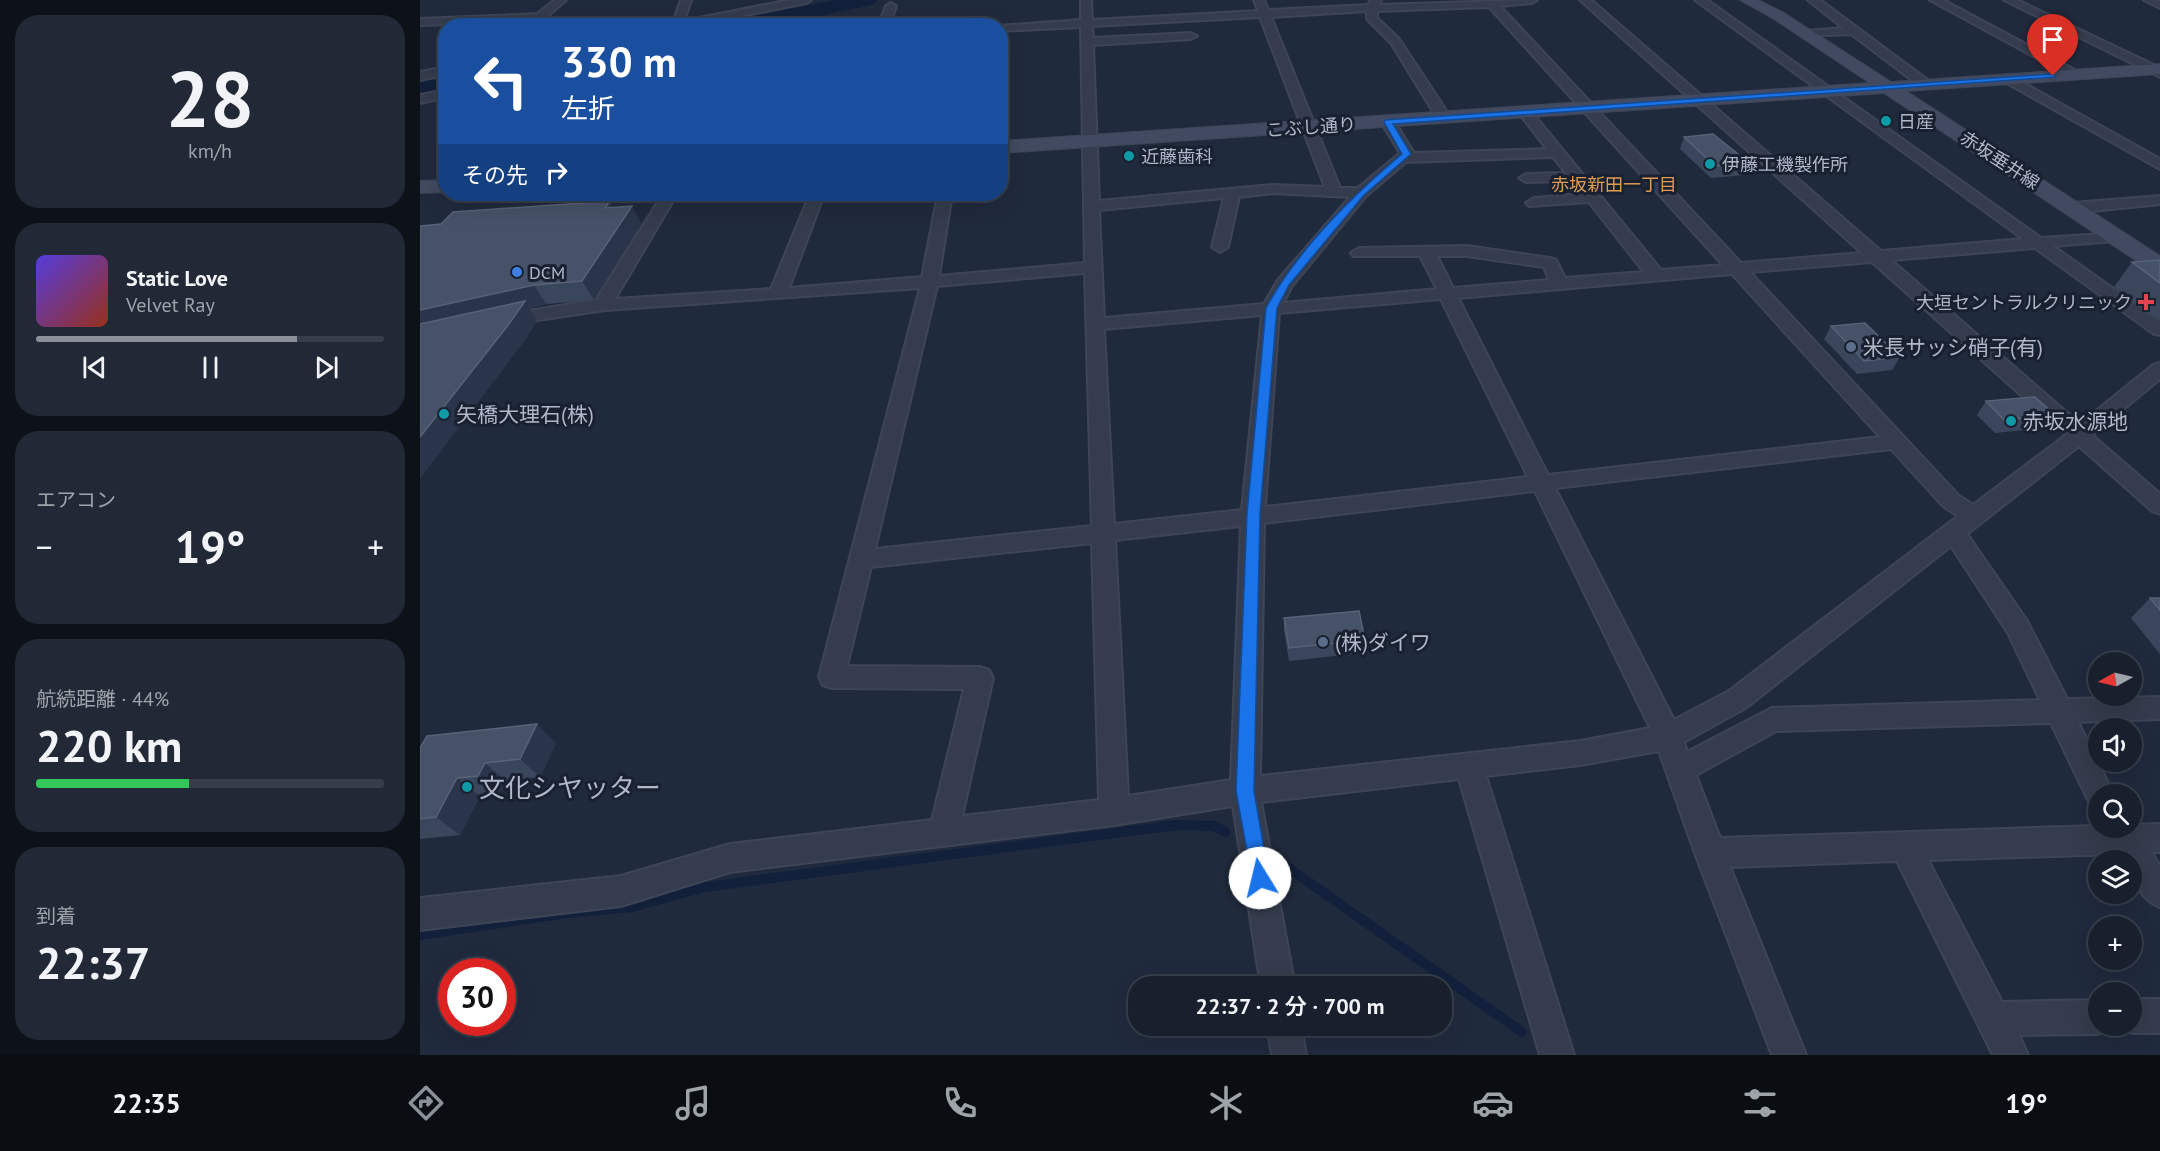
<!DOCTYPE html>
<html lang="ja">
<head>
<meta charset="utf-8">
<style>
	:root { --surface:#18202e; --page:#212836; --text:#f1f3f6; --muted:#9fa3aa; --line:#363e4a; --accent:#8c9099 }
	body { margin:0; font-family:"PT Sans","Noto Sans JP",sans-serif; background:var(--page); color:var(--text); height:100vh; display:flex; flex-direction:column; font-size:22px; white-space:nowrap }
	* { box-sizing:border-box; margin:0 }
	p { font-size:20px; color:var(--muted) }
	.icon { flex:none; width:33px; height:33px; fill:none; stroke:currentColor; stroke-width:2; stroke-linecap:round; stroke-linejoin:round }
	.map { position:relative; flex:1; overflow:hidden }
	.details { display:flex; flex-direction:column; gap:15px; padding:15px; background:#0d1219; width:420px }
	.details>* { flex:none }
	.banner { position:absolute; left:18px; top:18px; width:570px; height:183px; border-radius:24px; box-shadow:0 6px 24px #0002,0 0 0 2px var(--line); background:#1a4fa0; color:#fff; overflow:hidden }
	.needle { width:39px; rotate:262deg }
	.tools { position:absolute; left:1668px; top:652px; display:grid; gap:12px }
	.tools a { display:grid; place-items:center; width:54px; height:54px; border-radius:50%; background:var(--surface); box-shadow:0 6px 24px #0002,0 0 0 2px var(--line); font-size:30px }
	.speed { position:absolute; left:18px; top:958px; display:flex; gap:12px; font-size:30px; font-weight:700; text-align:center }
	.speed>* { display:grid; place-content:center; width:78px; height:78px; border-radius:50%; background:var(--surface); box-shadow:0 6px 24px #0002,0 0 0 2px var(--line); line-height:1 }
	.speed .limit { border:9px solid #d22; background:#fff; color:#111 }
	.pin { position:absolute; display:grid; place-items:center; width:51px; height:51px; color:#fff; margin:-62px -26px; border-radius:50% 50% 50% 0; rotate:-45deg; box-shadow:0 0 6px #0007 }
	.pin .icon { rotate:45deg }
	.me { position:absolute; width:66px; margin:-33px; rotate:351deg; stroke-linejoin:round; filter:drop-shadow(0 0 4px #0008) }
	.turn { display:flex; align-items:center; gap:21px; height:126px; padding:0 24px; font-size:27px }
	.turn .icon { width:78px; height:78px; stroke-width:2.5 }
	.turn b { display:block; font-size:42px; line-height:51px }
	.then { display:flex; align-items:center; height:57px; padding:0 24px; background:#0003; gap:12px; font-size:22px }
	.big { font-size:45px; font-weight:600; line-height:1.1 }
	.details .card { flex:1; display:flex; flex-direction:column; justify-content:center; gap:9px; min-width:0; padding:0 21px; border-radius:24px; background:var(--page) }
	.details .dial { align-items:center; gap:0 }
	.dial b { font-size:78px; line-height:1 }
	.song { display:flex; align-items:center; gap:18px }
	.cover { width:72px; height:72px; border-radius:9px; background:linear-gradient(135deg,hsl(250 70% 55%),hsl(10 70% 35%)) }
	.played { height:6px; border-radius:3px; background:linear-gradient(90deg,var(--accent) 75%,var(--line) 75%) }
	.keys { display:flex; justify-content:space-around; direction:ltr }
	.heat { display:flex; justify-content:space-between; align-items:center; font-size:33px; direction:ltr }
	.charge { height:9px; border-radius:4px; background:linear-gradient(90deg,#34c759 44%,var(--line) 0) }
	.trip { position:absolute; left:708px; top:976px; width:324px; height:60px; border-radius:24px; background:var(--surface); box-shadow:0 6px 24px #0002,0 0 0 2px var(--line); font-weight:600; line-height:60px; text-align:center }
	.dock { display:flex; height:96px; justify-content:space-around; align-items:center; background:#0a0d12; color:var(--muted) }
	.dock .icon { width:42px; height:42px }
	.dock .selected { color:var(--accent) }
	.dock b { font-size:27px; color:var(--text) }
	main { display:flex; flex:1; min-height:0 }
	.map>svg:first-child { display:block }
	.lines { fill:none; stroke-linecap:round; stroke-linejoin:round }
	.stream-far1 { stroke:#12203b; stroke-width:4 }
	.stream { stroke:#12203b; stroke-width:10 }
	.river { fill:#12203b; fill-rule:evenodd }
	.street-casing { stroke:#3d4556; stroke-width:4 }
	.secondary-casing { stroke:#3d4556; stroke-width:2 }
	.street { fill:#343c4d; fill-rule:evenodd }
	.secondary { fill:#414a60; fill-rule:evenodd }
	.wall { fill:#3a465c }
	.shaded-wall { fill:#2a354b }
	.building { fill:#465268; stroke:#576277; stroke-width:1.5 }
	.route { fill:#1a73e8; stroke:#114b97; stroke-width:1.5 }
	.culture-dot { fill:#0f9aa8; stroke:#192131; stroke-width:2 }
	.shop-dot { fill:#3f7fe0; stroke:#192131; stroke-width:2 }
	.health-dot { fill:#e0444e; stroke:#192131; stroke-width:2 }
	.service-dot { fill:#5c6f8a; stroke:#192131; stroke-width:2 }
	.labels { text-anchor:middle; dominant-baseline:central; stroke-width:6; stroke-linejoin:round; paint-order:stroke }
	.far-poi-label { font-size:18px; fill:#afb7c9; stroke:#192131; text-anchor:start }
	.far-street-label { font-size:18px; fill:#afb7c9; stroke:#192131 }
	.far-neighbourhood-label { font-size:18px; fill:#de9b54; stroke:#192131 }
	.poi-label { font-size:21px; fill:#afb7c9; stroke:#192131; text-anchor:start }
	.near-poi-label { font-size:26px; fill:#afb7c9; stroke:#192131; text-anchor:start }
</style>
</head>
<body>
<main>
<section class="details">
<div class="card dial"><b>28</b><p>km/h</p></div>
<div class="card">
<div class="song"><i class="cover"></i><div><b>Static Love</b><p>Velvet Ray</p></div></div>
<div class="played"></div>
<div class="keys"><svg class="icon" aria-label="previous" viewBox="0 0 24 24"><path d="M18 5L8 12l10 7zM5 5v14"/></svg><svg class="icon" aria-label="pause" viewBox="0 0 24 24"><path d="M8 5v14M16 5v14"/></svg><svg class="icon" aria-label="next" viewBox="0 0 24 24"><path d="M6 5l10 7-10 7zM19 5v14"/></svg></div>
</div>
<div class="card"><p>エアコン</p>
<div class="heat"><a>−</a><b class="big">19°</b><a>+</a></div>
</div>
<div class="card"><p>航続距離 · 44%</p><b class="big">220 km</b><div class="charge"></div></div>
<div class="card"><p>到着</p><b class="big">22:37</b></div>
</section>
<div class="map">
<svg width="1740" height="1055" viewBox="0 0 1740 1055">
	<rect width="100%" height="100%" fill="#202a3d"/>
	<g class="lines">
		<path class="stream-far1" d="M 0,103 L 26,98"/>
		<path class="stream" d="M 860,862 L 1102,1032
			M 0,935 L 148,913 L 212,907 L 285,887 L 756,825 L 794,826 L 805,832"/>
		<path class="river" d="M 415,0 L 457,0 L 454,4 L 447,6 L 350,26 L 303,26 L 306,21 L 314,19 Z
			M 26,75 L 26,89 L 0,94 L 0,80 Z"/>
		<g class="street-casing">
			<path id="street" d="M 135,0 L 146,0 L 116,26 L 105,26 L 109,21 L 0,25 L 0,19 L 117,14 Z
				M 261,0 L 271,0 L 264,21 L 370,0 L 391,0 L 386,3 L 272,26 L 248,26 L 253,23 Z
				M 661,0 L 671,0 L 672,20 L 838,11 L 834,0 L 844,0 L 848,10 L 948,5 L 951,0 L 961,0 L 959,5 L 1117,0 L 1112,3 L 1080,6 L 1321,263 L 1442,253 L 1160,0 L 1171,0 L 1461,251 L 1603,239 L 1275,0 L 1287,0 L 1621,238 L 1701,233 L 1703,236 L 1701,239 L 1695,241 L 1633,246 L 1740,322 L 1740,335 L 1734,334 L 1615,248 L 1471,260 L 1660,424 L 1733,365 L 1740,363 L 1740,379 L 1672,435 L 1740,494 L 1740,514 L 1732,511 L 1659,446 L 1547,534 L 1607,621 L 1647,699 L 1740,697 L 1740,719 L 1658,722 L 1694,795 L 1678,795 L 1678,808 L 1670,804 L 1631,723 L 1356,731 L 1276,775 L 1300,838 L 1678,826 L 1678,828 L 1712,828 L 1712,825 L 1740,824 L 1740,852 L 1731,852 L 1740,866 L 1740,907 C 1721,900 1712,881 1712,861 L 1701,861 L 1696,854 L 1508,860 L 1582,1002 L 1678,1000 L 1678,1026 L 1691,1026 L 1690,1029 L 1678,1034 L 1599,1035 L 1608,1055 L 1573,1055 L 1477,861 L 1310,867 L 1386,1055 L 1352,1055 L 1275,853 L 1239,751 L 1160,765 L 1066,776 L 1154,1055 L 1120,1055 L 1039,779 L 841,802 L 875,987 L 841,987 L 813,806 L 694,825 L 310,872 L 201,906 L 0,930 L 0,898 L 201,876 L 310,844 L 512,820 L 544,689 L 412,688 L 403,685 L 399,677 L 500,288 L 185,310 L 84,325 L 78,324 L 75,320 L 78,316 L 176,300 L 243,194 L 257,194 L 195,299 L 351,289 L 390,194 L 404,194 L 369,288 L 502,277 L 518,194 L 532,194 L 519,276 L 665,263 L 661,27 L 580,31 L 580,26 L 577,26 L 661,20 ZM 1069,7 L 1303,265 L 1241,270 L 1110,110 L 1105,109 L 1099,113 L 1127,149 L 994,153 L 973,119 L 963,119 L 961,122 L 980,153 L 938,188 L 920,188 L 851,17 L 947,11 L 947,19 L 971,43 L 1017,118 L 1024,122 L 1031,118 L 979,39 L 957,18 L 957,11 ZM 840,17 L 905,187 L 853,185 L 679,201 L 673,45 L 771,39 L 777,36 L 771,33 L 673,38 L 672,26 ZM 1133,157 L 1146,173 L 1106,174 L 1099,178 L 1106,182 L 1153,181 L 1162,194 L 1114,198 L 1106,203 L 1109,206 L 1169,202 L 1224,272 L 1145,278 L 1136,260 L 1130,258 L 1047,246 L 939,248 L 931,253 L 933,256 L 1000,256 L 1017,289 L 863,303 L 872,286 L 946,196 L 986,162 ZM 853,193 L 930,197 L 858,280 L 844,304 L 684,318 L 679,210 L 804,198 L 792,247 L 800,252 L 808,247 L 819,197 ZM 1017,256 L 1047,256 L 1124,267 L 1129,280 L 1033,288 ZM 1452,262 L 1646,435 L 1553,505 L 1539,496 L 1330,272 ZM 665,273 L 672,526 L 455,549 L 517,286 ZM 1312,274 L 1460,437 L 1128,475 L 1038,298 ZM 1021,299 L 1108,477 L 845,507 L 859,313 ZM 842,315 L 822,510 L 694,524 L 684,329 ZM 1471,449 L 1523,506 L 1538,516 L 1309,691 L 1254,720 L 1135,488 ZM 1115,491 L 1230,728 L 1160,741 L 840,776 L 844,523 ZM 821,526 L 811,780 L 708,796 L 695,540 ZM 672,543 L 679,800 L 542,816 L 573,678 L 569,670 L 560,667 L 427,666 L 451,567 ZM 1531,546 L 1588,633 L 1620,700 L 1352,708 L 1267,752 L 1264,742 L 1327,707 Z
				M 1388,0 L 1400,0 L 1509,81 L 1511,84 L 1509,87 L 1501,87 L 1431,34 L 1382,36 L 1382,32 L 1386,31 L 1423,28 Z
				M 1510,0 L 1523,0 L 1662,74 L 1656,78 L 1652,77 Z
				M 1584,0 L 1597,0 L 1740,68 L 1740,77 Z
				M 1724,0 L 1740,1 L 1740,8 Z
				M 471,3 L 476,6 L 469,26 L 458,26 L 466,6 Z
				M 26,67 L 26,75 L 0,80 L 0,72 Z
				M 1589,75 L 1740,159 L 1740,169 L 1585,82 L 1583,79 Z
				M 26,90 L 26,98 L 0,103 L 0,95 Z
				M 1740,196 L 1740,204 L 1653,213 L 1645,208 L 1653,203 Z
				M 1712,999 L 1740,999 L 1740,1033 L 1712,1033 L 1700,1028 L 1699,1026 L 1712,1026 Z
				M 847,1026 L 881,1026 L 886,1055 L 852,1055 Z"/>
		</g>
		<g class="secondary-casing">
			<path id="secondary" d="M 1320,0 L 1338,0 L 1364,13 L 1471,82 L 1740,64 L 1740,74 L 1486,91 L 1740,256 L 1740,273 L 1732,271 L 1464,93 L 580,153 L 580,141 L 1450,83 L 1354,19 Z
				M 26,180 L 26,192 L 0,193 L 0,181 Z"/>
		</g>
		<use href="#street" class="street"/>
		<use href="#secondary" class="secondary"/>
	</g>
	<path class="wall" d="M 1264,137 L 1329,163 L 1325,175 L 1291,178 L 1260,149 Z
		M 212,206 L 221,224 L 174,300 L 126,304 L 109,308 L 117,320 L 103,343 L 21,224 Z
		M 1740,260 L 1740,321 L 1694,287 L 1712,262 Z
		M 1411,326 L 1480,357 L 1472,370 L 1437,374 L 1404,339 Z
		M 1566,401 L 1635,415 L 1625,428 L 1575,433 L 1557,415 Z
		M 1730,598 L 1740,598 L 1740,654 L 1711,618 Z
		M 864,618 L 945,640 L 943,653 L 869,661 L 864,631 Z
		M 136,743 L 120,777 L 86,781 L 79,794 L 60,796 L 40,835 L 0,839 L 0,748 Z"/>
	<path class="shaded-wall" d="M 190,201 L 199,219 L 185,208 Z
		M 212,206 L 221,224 L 174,300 L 162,281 Z
		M 114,285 L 126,304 L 109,308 L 117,320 L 103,343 L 0,479 L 0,310 Z
		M 117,724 L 136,743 L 120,777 L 100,759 Z
		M 65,763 L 86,781 L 79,794 L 58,776 Z
		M 37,778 L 60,796 L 40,835 L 16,817 Z"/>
	<path class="building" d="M 1293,134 L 1329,163 L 1295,166 L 1264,137 Z
		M 190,201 L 185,208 L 212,206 L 162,281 L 114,285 L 0,310 L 0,226 L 21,224 L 33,212 Z
		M 1740,260 L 1740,283 L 1712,262 Z
		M 105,301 L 89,324 L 0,437 L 0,324 Z
		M 1445,323 L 1480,357 L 1444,361 L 1411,326 Z
		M 1615,397 L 1635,415 L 1584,420 L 1566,401 Z
		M 1730,598 L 1740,598 L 1740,610 Z
		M 939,611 L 945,640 L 869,648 L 864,618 Z
		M 117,724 L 100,759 L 65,763 L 58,776 L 37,778 L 16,817 L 0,819 L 0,748 L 7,736 Z"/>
	<path class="route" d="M 1633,74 L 1636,77 L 973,124 L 991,154 L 944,195 L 869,285 L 857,308 L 840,514 L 834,791 L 849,878 L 846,884 L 840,887 L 833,884 L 816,791 L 827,514 L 846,308 C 877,251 932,196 982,154 L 964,122 L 965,120 Z"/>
	<g class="culture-dot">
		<circle cx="1466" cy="121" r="6"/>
		<circle cx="709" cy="156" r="6"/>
		<circle cx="1290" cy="164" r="6"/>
		<circle cx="24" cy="414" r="6"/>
		<circle cx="1591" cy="421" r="6"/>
		<circle cx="47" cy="787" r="6"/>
	</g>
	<circle class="shop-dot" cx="97" cy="272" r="6"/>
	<path class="health-dot" d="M1723 293h6v6h6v6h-6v6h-6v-6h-6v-6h6z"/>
	<g class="service-dot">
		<circle cx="1431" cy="347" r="6"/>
		<circle cx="903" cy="642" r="6"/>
	</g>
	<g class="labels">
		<g class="far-poi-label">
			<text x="1478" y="121">日産</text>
			<text x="721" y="156">近藤歯科</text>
			<text x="1302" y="164">伊藤工機製作所</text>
			<text x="109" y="272">DCM</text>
			<text x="1712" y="302" text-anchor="end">大垣セントラルクリニック</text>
		</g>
		<g class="far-street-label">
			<text transform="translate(891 127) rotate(-4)">こぶし通り</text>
			<text transform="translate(1580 160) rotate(33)">赤坂垂井線</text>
		</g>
		<g class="far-neighbourhood-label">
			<text x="1194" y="184">赤坂新田一丁目</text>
		</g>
		<g class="poi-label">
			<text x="1443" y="347">米長サッシ硝子(有)</text>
			<text x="36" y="414">矢橋大理石(株)</text>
			<text x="1603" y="421">赤坂水源地</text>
			<text x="915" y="642">(株)ダイワ</text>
		</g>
		<g class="near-poi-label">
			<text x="59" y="787">文化シヤッター</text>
		</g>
	</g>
</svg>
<div class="tools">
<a><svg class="needle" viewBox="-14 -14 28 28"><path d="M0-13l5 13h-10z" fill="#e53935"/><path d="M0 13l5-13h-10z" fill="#9fa3aa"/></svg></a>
<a><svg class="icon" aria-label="sound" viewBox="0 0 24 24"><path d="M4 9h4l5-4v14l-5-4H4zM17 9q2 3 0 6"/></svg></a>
<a><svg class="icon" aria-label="search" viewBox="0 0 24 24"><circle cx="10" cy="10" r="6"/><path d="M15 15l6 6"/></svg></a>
<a><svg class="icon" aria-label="layers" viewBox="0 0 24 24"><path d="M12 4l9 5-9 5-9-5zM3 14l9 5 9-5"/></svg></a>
<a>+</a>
<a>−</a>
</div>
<div class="speed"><div class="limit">30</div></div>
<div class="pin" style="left:1633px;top:76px;background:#d93025"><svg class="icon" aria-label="arrive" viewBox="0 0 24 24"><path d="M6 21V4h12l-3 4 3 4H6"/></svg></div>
<svg class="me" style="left:840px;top:878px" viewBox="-20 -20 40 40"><circle r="19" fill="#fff"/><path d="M0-13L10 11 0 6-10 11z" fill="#1a73e8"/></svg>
<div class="trip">22:37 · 2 分 · 700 m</div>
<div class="banner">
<div class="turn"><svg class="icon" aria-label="left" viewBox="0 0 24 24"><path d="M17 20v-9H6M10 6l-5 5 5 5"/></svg><div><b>330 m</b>左折</div></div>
<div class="then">その先<svg class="icon" aria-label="right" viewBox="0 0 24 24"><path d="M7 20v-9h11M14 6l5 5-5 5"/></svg></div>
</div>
</div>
</main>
<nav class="dock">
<b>22:35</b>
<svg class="icon selected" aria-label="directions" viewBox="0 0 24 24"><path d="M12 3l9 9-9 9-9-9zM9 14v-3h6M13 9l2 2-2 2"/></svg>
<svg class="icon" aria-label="music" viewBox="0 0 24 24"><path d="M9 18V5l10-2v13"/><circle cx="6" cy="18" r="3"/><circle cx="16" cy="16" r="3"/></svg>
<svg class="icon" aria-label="phone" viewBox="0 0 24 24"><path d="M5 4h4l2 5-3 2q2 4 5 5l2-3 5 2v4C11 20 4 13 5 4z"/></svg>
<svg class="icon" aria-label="climate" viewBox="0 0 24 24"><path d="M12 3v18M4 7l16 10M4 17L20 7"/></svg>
<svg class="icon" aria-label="car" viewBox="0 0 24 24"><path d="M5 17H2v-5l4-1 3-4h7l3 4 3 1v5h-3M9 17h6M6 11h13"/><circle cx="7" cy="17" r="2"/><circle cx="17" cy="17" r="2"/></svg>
<svg class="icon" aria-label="filters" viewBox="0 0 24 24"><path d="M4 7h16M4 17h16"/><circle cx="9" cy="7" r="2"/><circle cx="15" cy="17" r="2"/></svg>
<b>19°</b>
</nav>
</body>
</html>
